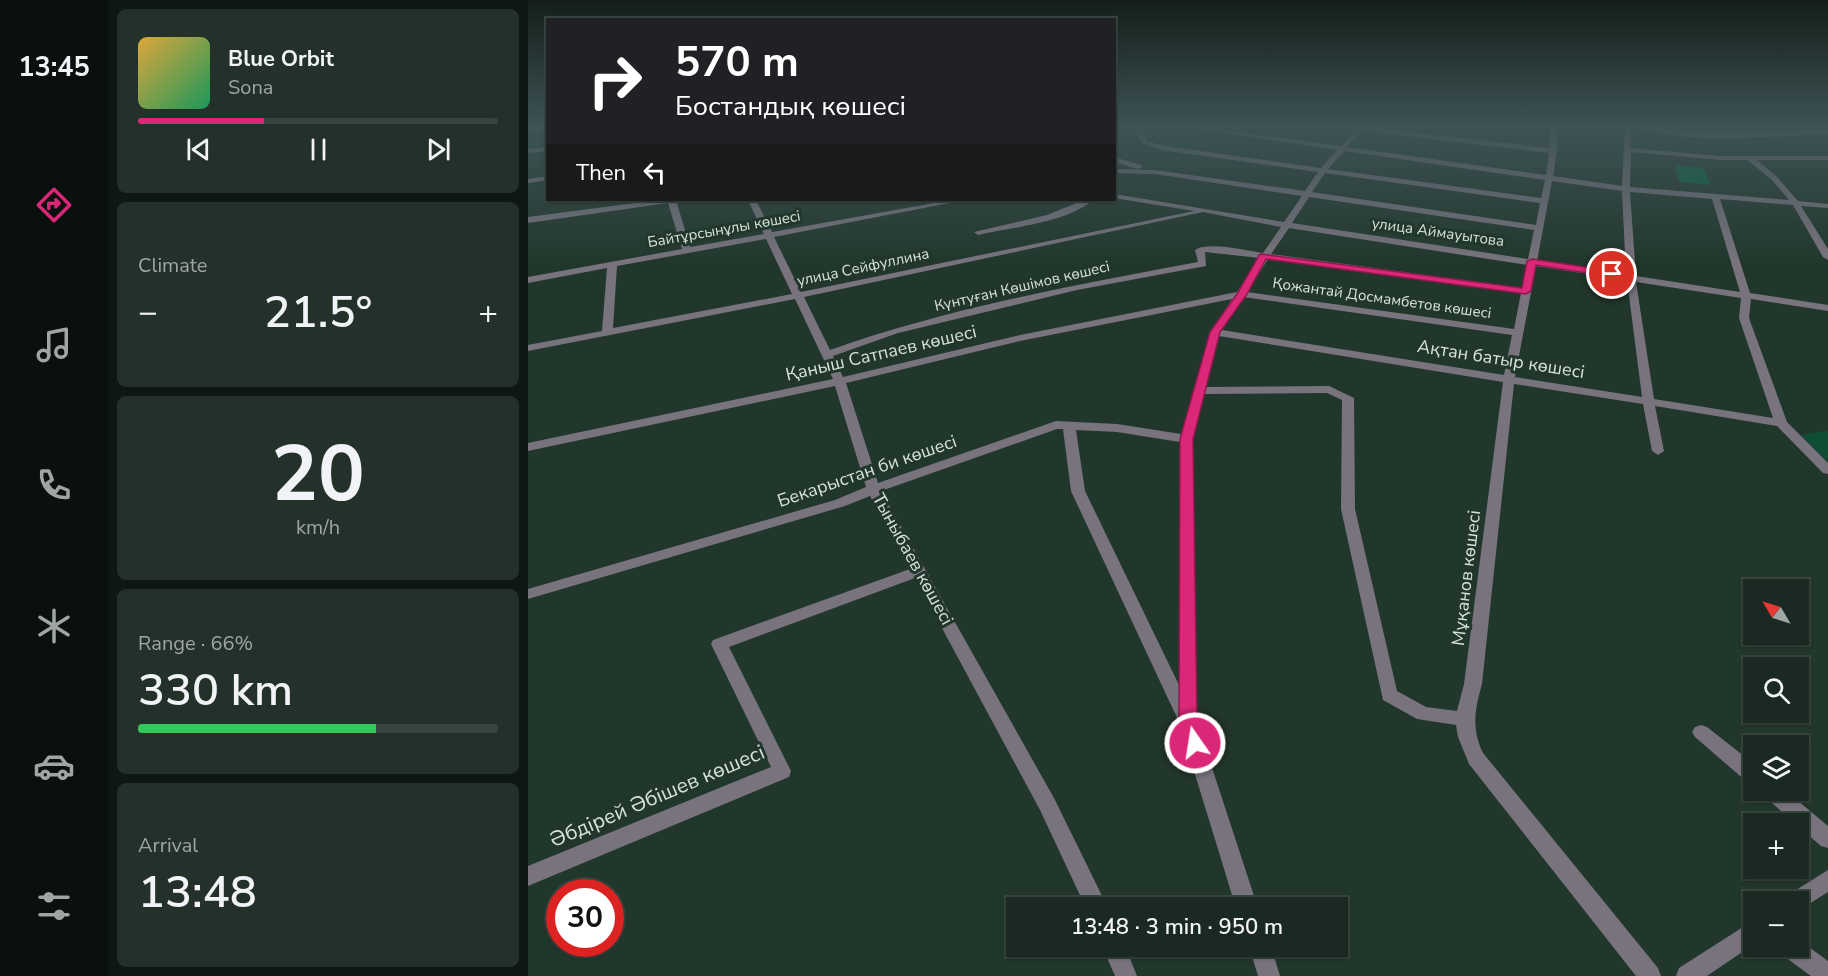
<!DOCTYPE html>
<html lang="en">
<head>
<meta charset="utf-8">
<style>
	:root { --surface:#1a2921; --page:#23312a; --text:#f1f3f6; --muted:#9fa6a5; --line:#38453f; --accent:#db2777 }
	body { margin:0; font-family:"Nunito Sans",sans-serif; background:var(--page); color:var(--text); height:100vh; display:flex; flex-direction:column; font-size:22px; white-space:nowrap }
	* { box-sizing:border-box; margin:0 }
	p { font-size:20px; color:var(--muted) }
	.icon { flex:none; width:33px; height:33px; fill:none; stroke:currentColor; stroke-width:2; stroke-linecap:round; stroke-linejoin:round }
	.map { position:relative; flex:1; overflow:hidden }
	.sheet { display:flex; flex-direction:column; gap:9px; padding:9px; background:#0e1712; width:420px }
	.sheet>* { flex:none }
	.top-card { position:absolute; left:18px; top:18px; width:570px; height:183px; border-radius:0px; box-shadow:0 2px 4px #0004,0 0 0 2px var(--line); background:#202124; color:#fff; overflow:hidden }
	.needle { width:39px; rotate:308deg }
	.fabs { position:absolute; left:1215px; top:579px; display:grid; gap:12px }
	.fabs a { display:grid; place-items:center; width:66px; height:66px; border-radius:0px; background:var(--surface); box-shadow:0 2px 4px #0004,0 0 0 2px var(--line); font-size:30px }
	.speed { position:absolute; left:18px; top:879px; display:flex; gap:12px; font-size:30px; font-weight:700; text-align:center }
	.speed>* { display:grid; place-content:center; width:78px; height:78px; border-radius:50%; background:var(--surface); box-shadow:0 2px 4px #0004,0 0 0 2px var(--line); line-height:1 }
	.speed .limit { border:9px solid #d22; background:#fff; color:#111 }
	.pin { position:absolute; display:grid; place-items:center; width:51px; height:51px; color:#fff; margin:-26px; border:3px solid #fff; border-radius:50%; box-shadow:0 2px 6px #0007 }
	.me { position:absolute; width:66px; margin:-33px; rotate:347deg; stroke-linejoin:round; filter:drop-shadow(0 0 4px #0008) }
	.turn { display:flex; align-items:center; gap:21px; height:126px; padding:0 30px; font-size:27px }
	.turn .icon { width:78px; height:78px; stroke-width:2.5 }
	.turn b { display:block; font-size:42px; line-height:51px }
	.then { display:flex; align-items:center; height:57px; padding:0 30px; background:#0003; gap:12px; font-size:22px }
	.big { font-size:45px; font-weight:600; line-height:1.1 }
	.sheet .widget { flex:1; display:flex; flex-direction:column; justify-content:center; gap:9px; min-width:0; padding:0 21px; border-radius:9px; background:var(--page) }
	.sheet .dial { align-items:center; gap:0 }
	.dial b { font-size:78px; line-height:1 }
	.song { display:flex; align-items:center; gap:18px }
	.cover { width:72px; height:72px; border-radius:9px; background:linear-gradient(135deg,hsl(40 70% 55%),hsl(150 70% 35%)) }
	.played { height:6px; border-radius:3px; background:linear-gradient(90deg,var(--accent) 35%,var(--line) 35%) }
	.keys { display:flex; justify-content:space-around; direction:ltr }
	.heat { display:flex; justify-content:space-between; align-items:center; font-size:33px; direction:ltr }
	.charge { height:9px; border-radius:4px; background:linear-gradient(90deg,#34c759 66%,var(--line) 0) }
	.trip { position:absolute; left:478px; top:897px; width:342px; height:60px; border-radius:0px; background:var(--surface); box-shadow:0 2px 4px #0004,0 0 0 2px var(--line); font-weight:600; line-height:60px; text-align:center }
	main { display:flex; flex:1; min-height:0 }
	.dock { display:flex; flex-direction:column; width:108px; justify-content:space-around; align-items:center; background:#0a100d; color:var(--muted) }
	.dock .icon { width:42px; height:42px }
	.dock .active { color:var(--accent) }
	.dock b { font-size:27px; color:var(--text) }
	.map>svg:first-child { display:block }
	.green { fill:#0d4e34 }
	.building { fill:#016441 }
	.lines { fill:none; stroke-linecap:round; stroke-linejoin:round }
	.minor { fill:#78737d; fill-rule:evenodd }
	.route { fill:#db2777; stroke:#8e194d; stroke-width:1.5 }
	.labels { text-anchor:middle; dominant-baseline:central; stroke-width:6; stroke-linejoin:round; paint-order:stroke }
	.far-street-label { font-size:15px; fill:#d5e2db; stroke:#22372c }
	.street-label { font-size:18px; fill:#d5e2db; stroke:#22372c }
	.near-street-label { font-size:21px; fill:#d5e2db; stroke:#22372c }
</style>
</head>
<body>
<main>
<nav class="dock">
<b>13:45</b>
<svg class="icon active" aria-label="directions" viewBox="0 0 24 24"><path d="M12 3l9 9-9 9-9-9zM9 14v-3h6M13 9l2 2-2 2"/></svg>
<svg class="icon" aria-label="music" viewBox="0 0 24 24"><path d="M9 18V5l10-2v13"/><circle cx="6" cy="18" r="3"/><circle cx="16" cy="16" r="3"/></svg>
<svg class="icon" aria-label="phone" viewBox="0 0 24 24"><path d="M5 4h4l2 5-3 2q2 4 5 5l2-3 5 2v4C11 20 4 13 5 4z"/></svg>
<svg class="icon" aria-label="climate" viewBox="0 0 24 24"><path d="M12 3v18M4 7l16 10M4 17L20 7"/></svg>
<svg class="icon" aria-label="car" viewBox="0 0 24 24"><path d="M5 17H2v-5l4-1 3-4h7l3 4 3 1v5h-3M9 17h6M6 11h13"/><circle cx="7" cy="17" r="2"/><circle cx="17" cy="17" r="2"/></svg>
<svg class="icon" aria-label="filters" viewBox="0 0 24 24"><path d="M4 7h16M4 17h16"/><circle cx="9" cy="7" r="2"/><circle cx="15" cy="17" r="2"/></svg>
</nav>
<section class="sheet">
<div class="widget">
<div class="song"><i class="cover"></i><div><b>Blue Orbit</b><p>Sona</p></div></div>
<div class="played"></div>
<div class="keys"><svg class="icon" aria-label="previous" viewBox="0 0 24 24"><path d="M18 5L8 12l10 7zM5 5v14"/></svg><svg class="icon" aria-label="pause" viewBox="0 0 24 24"><path d="M8 5v14M16 5v14"/></svg><svg class="icon" aria-label="next" viewBox="0 0 24 24"><path d="M6 5l10 7-10 7zM19 5v14"/></svg></div>
</div>
<div class="widget"><p>Climate</p>
<div class="heat"><a>−</a><b class="big">21.5°</b><a>+</a></div>
</div>
<div class="widget dial"><b>20</b><p>km/h</p></div>
<div class="widget"><p>Range · 66%</p><b class="big">330 km</b><div class="charge"></div></div>
<div class="widget"><p>Arrival</p><b class="big">13:48</b></div>
</section>
<div class="map">
<svg width="1300" height="976" viewBox="0 0 1300 976">
	<rect width="100%" height="100%" fill="#22372c"/>
	<path class="green" d="M 1300,431 L 1300,462 L 1273,435 Z"/>
	<path class="building" d="M 1146,165 L 1176,168 L 1182,185 L 1152,182 Z"/>
	<g class="lines">
		<path class="minor" d="M 611,125 L 617,125 L 613,132 L 617,136 L 619,141 L 637,146 L 793,168 L 809,150 L 644,125 L 661,125 L 813,146 L 828,130 L 797,125 L 839,125 L 838,127 L 1021,148 L 1022,125 L 1028,125 L 1029,151 L 1025,176 L 1094,186 L 1097,125 L 1115,125 L 1177,132 L 1300,130 L 1300,134 C 1236,136 1165,146 1103,126 L 1103,148 L 1191,156 L 1300,156 L 1300,160 L 1229,160 L 1249,177 L 1270,201 L 1300,204 L 1300,208 L 1273,206 L 1300,249 L 1300,260 L 1295,257 L 1265,205 L 1192,199 L 1222,293 L 1300,305 L 1300,311 L 1223,299 L 1221,318 L 1259,422 L 1300,463 L 1300,474 L 1295,473 L 1249,426 L 1127,406 L 1136,451 L 1130,455 L 1124,451 L 1115,404 L 986,384 L 954,684 C 947,709 943,728 955,753 L 1130,968 L 1133,976 L 1108,976 L 941,764 L 930,737 L 928,725 L 889,719 L 855,700 L 813,509 L 814,400 L 799,393 L 676,394 L 664,439 L 669,722 L 730,908 L 708,908 L 651,722 L 543,491 L 535,429 L 529,429 L 353,491 L 526,798 L 580,908 L 558,908 L 512,810 L 387,578 L 201,647 L 263,771 L 261,777 L 0,886 L 0,866 L 243,767 L 183,644 L 185,640 L 382,569 L 342,496 L 317,506 L 0,599 L 0,589 L 307,500 L 338,487 L 307,386 L 0,451 L 0,443 L 305,379 L 267,299 L 0,351 L 0,345 L 74,331 L 79,268 L 0,283 L 0,277 L 154,249 L 140,203 L 0,223 L 0,217 L 130,200 L 148,200 L 162,247 L 236,234 L 220,200 L 228,200 L 244,232 L 423,200 L 437,200 L 246,237 L 273,292 L 666,211 L 586,198 L 586,194 L 756,222 L 774,196 L 627,174 L 586,173 L 586,169 L 627,170 L 777,191 L 790,172 L 633,150 L 614,143 L 612,138 L 606,133 ZM 834,131 L 1021,153 L 1018,175 L 819,147 ZM 816,151 L 1017,180 L 1013,198 L 800,169 ZM 1103,152 L 1191,160 L 1219,160 L 1244,180 L 1261,200 L 1102,187 ZM 797,173 L 1012,203 L 1008,225 L 784,192 ZM 1024,181 L 1094,191 L 1098,274 L 1009,261 ZM 1102,192 L 1184,199 L 1212,292 L 1108,276 ZM 781,197 L 1006,230 L 1000,259 L 764,223 ZM 675,212 L 753,227 L 735,253 C 719,251 681,241 667,250 L 670,262 C 546,285 421,308 302,350 L 276,297 ZM 761,228 L 999,265 L 994,288 L 743,254 ZM 238,239 L 264,294 L 85,328 L 89,266 ZM 677,252 L 732,258 L 709,292 L 492,335 L 315,377 L 305,356 L 370,333 L 549,290 L 678,266 ZM 740,259 L 993,293 L 986,329 L 719,292 ZM 1008,266 L 1099,280 L 1114,397 L 987,377 ZM 1108,282 L 1213,298 L 1211,318 L 1245,418 L 1126,399 ZM 715,297 L 984,335 L 976,375 L 694,330 ZM 704,299 L 682,332 L 653,434 L 589,424 L 528,421 L 350,483 L 318,383 L 492,341 ZM 691,336 L 975,382 L 936,684 L 929,711 L 898,707 L 869,691 L 827,509 L 826,398 L 801,386 L 678,387 ZM 548,430 L 589,432 L 652,442 L 651,685 L 557,491 Z
			M 20,126 L 20,130 L 0,133 L 0,129 Z
			M 20,147 L 20,151 L 0,153 L 0,149 Z
			M 586,157 L 613,165 L 614,167 L 610,169 L 586,162 Z
			M 20,176 L 20,180 L 0,183 L 0,179 Z
			M 556,200 L 565,200 C 538,223 484,227 450,235 L 446,232 L 519,215 Z
			M 1173,725 L 1179,727 L 1226,764 L 1226,784 L 1219,782 L 1167,737 L 1164,732 L 1167,727 Z
			M 1234,790 L 1257,790 L 1300,826 L 1300,848 L 1293,846 L 1270,826 L 1270,824 L 1268,824 L 1236,796 Z
			M 1300,870 L 1300,892 L 1270,911 L 1270,902 L 1258,902 L 1260,895 Z
			M 1226,920 L 1226,944 L 1179,976 L 1148,976 L 1151,968 Z
			M 1270,939 L 1300,961 L 1300,976 L 1283,976 L 1253,954 L 1250,946 L 1270,946 Z
			M 574,946 L 597,946 L 609,976 L 587,976 Z
			M 721,946 L 743,946 L 752,976 L 730,976 Z"/>
	</g>
	<linearGradient id="sky" x2="0" y2="1"><stop stop-color="#131e18"/><stop offset="0.48" stop-color="#3e5356"/><stop offset="1" stop-color="#3e5356" stop-opacity="0"/></linearGradient>
	<rect width="1300" height="262" fill="url(#sky)"/>
	<path class="route" d="M 732,254 L 994,288 L 999,261 L 1004,259 L 1084,271 L 1089,274 L 1084,277 L 1008,265 L 1003,291 L 998,294 L 738,259 L 719,294 L 692,332 L 665,439 L 669,722 L 676,743 L 673,748 L 667,751 L 660,748 L 651,722 L 652,439 L 682,332 L 709,294 Z"/>
	<g class="labels">
		<g class="far-street-label">
			<text transform="translate(196 229) rotate(-10)">Байтұрсынұлы көшесі</text>
			<text transform="translate(910 232) rotate(8)">улица Аймауытова</text>
			<text transform="translate(335 267) rotate(-12)">улица Сейфуллина</text>
			<text transform="translate(494 286) rotate(-13)">Күнтуған Көшімов көшесі</text>
			<text transform="translate(854 298) rotate(8)">Қожантай Досмамбетов көшесі</text>
		</g>
		<g class="street-label">
			<text transform="translate(353 353) rotate(-13)">Қаныш Сатпаев көшесі</text>
			<text transform="translate(973 359) rotate(9)">Ақтан батыр көшесі</text>
			<text transform="translate(339 471) rotate(-19)">Бекарыстан би көшесі</text>
			<text transform="translate(385 559) rotate(61)">Тыныбаев көшесі</text>
			<text transform="translate(938 578) rotate(-83)">Мұқанов көшесі</text>
		</g>
		<g class="near-street-label">
			<text transform="translate(129 796) rotate(-23)">Әбдірей Әбішев көшесі</text>
		</g>
	</g>
</svg>
<div class="fabs">
<a><svg class="needle" viewBox="-14 -14 28 28"><path d="M0-13l5 13h-10z" fill="#e53935"/><path d="M0 13l5-13h-10z" fill="#9fa6a5"/></svg></a>
<a><svg class="icon" aria-label="search" viewBox="0 0 24 24"><circle cx="10" cy="10" r="6"/><path d="M15 15l6 6"/></svg></a>
<a><svg class="icon" aria-label="layers" viewBox="0 0 24 24"><path d="M12 4l9 5-9 5-9-5zM3 14l9 5 9-5"/></svg></a>
<a>+</a>
<a>−</a>
</div>
<div class="speed"><div class="limit">30</div></div>
<div class="pin" style="left:1084px;top:274px;background:#d93025"><svg class="icon" aria-label="arrive" viewBox="0 0 24 24"><path d="M6 21V4h12l-3 4 3 4H6"/></svg></div>
<svg class="me" style="left:667px;top:743px" viewBox="-20 -20 40 40"><circle r="17" fill="#db2777" stroke="#fff" stroke-width="3"/><path d="M0-11L8 9 0 5-8 9z" fill="#fff"/></svg>
<div class="trip">13:48 · 3 min · 950 m</div>
<div class="top-card">
<div class="turn"><svg class="icon" aria-label="right" viewBox="0 0 24 24"><path d="M7 20v-9h11M14 6l5 5-5 5"/></svg><div><b>570 m</b>Бостандық көшесі</div></div>
<div class="then">Then<svg class="icon" aria-label="left" viewBox="0 0 24 24"><path d="M17 20v-9H6M10 6l-5 5 5 5"/></svg></div>
</div>
</div>
</main>
</body>
</html>
